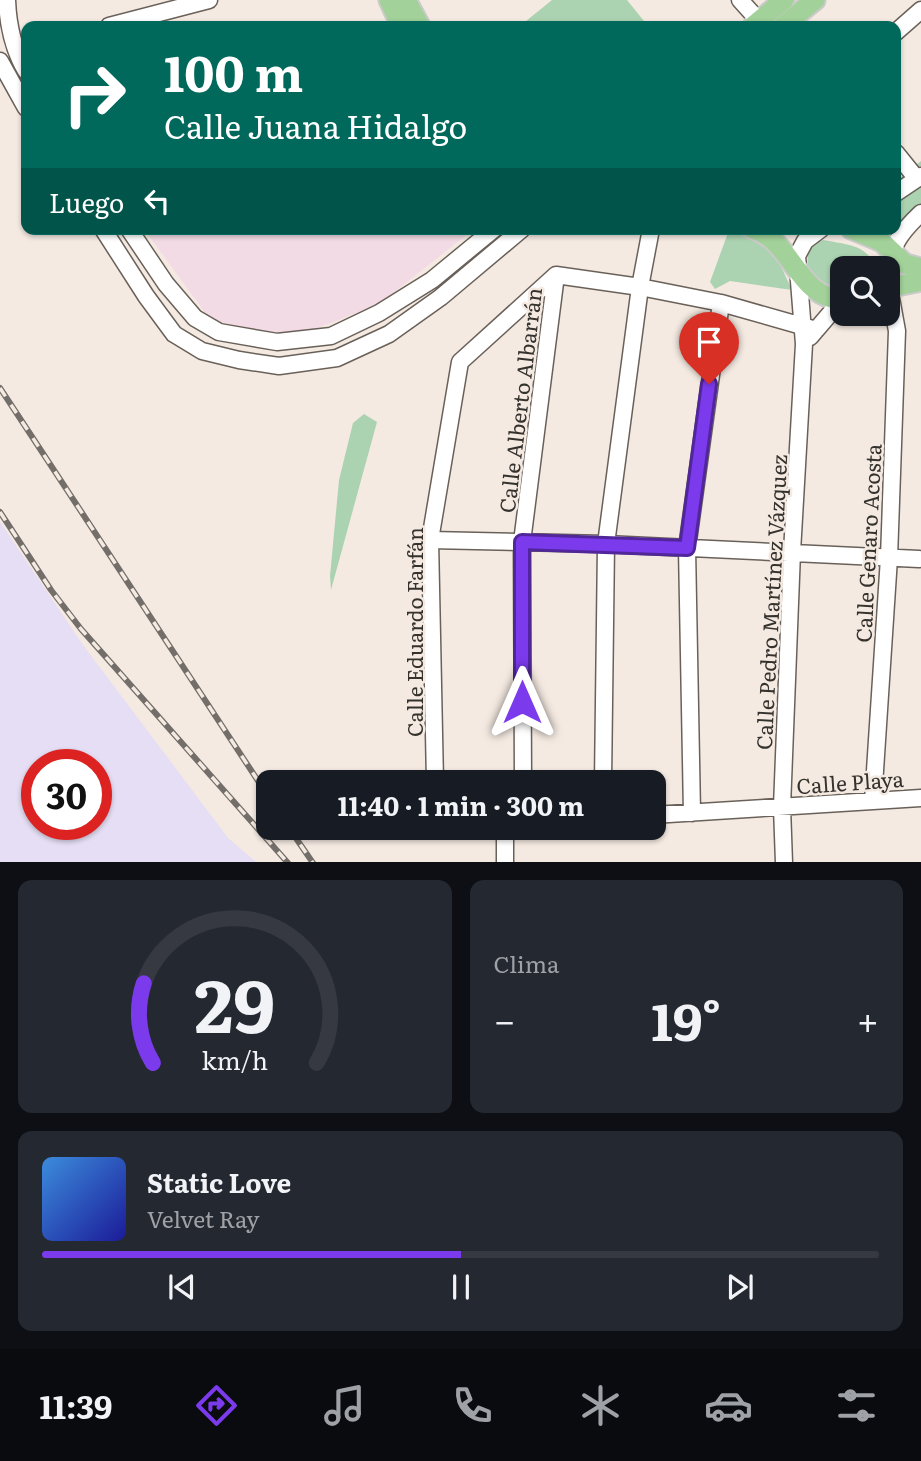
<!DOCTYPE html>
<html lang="es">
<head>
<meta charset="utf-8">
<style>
	:root { --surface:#171b24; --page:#242831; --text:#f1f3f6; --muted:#9ea1a6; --line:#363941; --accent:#7c3aed }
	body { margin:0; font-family:Literata,serif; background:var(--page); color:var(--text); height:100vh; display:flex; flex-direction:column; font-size:26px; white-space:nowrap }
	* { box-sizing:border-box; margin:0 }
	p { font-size:23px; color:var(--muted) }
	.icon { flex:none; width:38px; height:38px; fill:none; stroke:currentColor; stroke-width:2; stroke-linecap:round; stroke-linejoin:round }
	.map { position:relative; height:862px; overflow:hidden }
	.sheet { display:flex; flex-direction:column; gap:18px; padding:18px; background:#0d0f14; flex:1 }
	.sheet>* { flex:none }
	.top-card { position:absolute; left:21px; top:21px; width:880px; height:214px; border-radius:14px; box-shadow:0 2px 5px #0004; background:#00695c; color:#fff; overflow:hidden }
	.controls { position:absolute; left:830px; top:256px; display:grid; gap:14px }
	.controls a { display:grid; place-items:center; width:70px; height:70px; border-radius:14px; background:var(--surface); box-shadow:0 2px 5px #0004; font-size:35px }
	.speed { position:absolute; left:21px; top:749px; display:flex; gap:14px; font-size:35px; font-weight:700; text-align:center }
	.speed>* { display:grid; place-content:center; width:91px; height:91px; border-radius:50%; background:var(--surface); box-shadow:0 2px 5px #0004; line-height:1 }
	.speed .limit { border:10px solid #d22; background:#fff; color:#111 }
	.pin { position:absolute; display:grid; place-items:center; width:60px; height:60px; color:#fff; margin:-72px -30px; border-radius:50% 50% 50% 0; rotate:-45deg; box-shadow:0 0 7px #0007 }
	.pin .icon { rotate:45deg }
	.me { position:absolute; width:77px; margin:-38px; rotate:0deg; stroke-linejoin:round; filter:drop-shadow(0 0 5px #0008) }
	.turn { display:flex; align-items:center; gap:24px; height:147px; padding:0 28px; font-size:32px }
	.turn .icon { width:91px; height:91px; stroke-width:2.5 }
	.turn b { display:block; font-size:49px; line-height:60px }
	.then { display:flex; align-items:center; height:66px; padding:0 28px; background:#0003; gap:14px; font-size:26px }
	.big { font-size:52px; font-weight:700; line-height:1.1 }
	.sheet .widget { flex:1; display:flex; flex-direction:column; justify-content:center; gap:10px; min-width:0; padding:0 24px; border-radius:14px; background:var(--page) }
	.sheet .dial { align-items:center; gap:0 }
	.dial svg { height:182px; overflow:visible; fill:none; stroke:var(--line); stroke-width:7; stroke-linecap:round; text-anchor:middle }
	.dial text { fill:var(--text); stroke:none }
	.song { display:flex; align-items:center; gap:21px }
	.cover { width:84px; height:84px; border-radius:10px; background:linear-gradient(135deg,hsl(210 70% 55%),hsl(240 70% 35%)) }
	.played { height:7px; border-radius:4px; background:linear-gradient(90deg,var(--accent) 50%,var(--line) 50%) }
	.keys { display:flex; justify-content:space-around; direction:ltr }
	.heat { display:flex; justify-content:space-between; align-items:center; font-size:38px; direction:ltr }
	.sheet .tiles { flex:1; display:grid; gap:18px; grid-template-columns:1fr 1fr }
	.widget:last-child { grid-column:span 2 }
	.trip { position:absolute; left:256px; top:770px; width:410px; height:70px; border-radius:14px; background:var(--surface); box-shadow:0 2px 5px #0004; font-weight:700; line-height:70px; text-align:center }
	.tabs { display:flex; height:112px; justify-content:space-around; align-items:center; background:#090b0e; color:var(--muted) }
	.tabs .icon { width:49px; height:49px }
	.tabs .on { color:var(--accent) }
	.tabs b { font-size:32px; color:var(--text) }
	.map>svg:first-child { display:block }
	.commercial { fill:#f3dbe5 }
	.industrial { fill:#e5def4; fill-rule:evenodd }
	.park { fill:#acd3b1 }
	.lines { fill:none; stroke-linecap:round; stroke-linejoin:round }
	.minor-casing { stroke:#696159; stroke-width:19 }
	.major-casing { stroke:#cacac9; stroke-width:23 }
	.minor { stroke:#fff; stroke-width:16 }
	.major { stroke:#a2d199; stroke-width:19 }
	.rail-casing { stroke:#736e69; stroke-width:6 }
	.rail { stroke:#f4eae2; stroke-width:3.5; stroke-dasharray:10; stroke-linecap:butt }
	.route-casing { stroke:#51269a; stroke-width:18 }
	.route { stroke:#7c3aed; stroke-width:12 }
	.labels { text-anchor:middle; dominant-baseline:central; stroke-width:5; stroke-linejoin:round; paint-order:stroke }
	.street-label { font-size:21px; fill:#35322e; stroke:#f4eae2 }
</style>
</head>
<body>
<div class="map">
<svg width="921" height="863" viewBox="0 0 921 863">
	<rect width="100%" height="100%" fill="#f4eae2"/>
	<path class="commercial" d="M 144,229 L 474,229 L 382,302 L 334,322 L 277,342 L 219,332 Z"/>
	<path class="industrial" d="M 0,522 L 83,645 L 228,838 L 256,862 L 0,862 ZM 37,765 L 96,765 L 96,824 L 37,824 Z"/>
	<path class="park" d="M 552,0 L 627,0 L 648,26 L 532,26 L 526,21 Z
		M 921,161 L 921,209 L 888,237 L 867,229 L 896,229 L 896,181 Z
		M 729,230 L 761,242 L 779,262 L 792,290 L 730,281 L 715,289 L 710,282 Z
		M 823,240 C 843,244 870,244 874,268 L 842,268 L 842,287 C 816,285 800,271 811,245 Z
		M 364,414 L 377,422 L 331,590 L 330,576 L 339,480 L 353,423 Z"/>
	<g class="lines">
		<g class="minor-casing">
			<path id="minor" d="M 7,0 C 8,26 13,49 26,71
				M 740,0 L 759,21
				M 109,26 L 209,0
				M 896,32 L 921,10
				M 0,61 L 26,108
				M 896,153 L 917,179
				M 896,193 L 921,176
				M 103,229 L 146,296 L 174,334 L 202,351 L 239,360 L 279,366 L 337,358 L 389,334 L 441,297 L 522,229
				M 129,229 L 166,284 L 195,318 L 219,332 L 277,342 L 331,336 L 379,313 L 432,280 L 494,229
				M 887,273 C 892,244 900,233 921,213
				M 556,275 L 640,287 L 721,303 L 816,330
				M 810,337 L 834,309 L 842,305
				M 430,540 L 606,544 L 919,559
				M 435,782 L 430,540 L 460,362 L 556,275
				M 523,782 L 522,542 L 556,275
				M 603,782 L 606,544 L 640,287 L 651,229
				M 873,801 L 889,558 L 897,331 L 889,287
				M 692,813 L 687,548 L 721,303
				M 653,815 L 921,798
				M 505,828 L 505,863
				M 784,863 L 782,807 L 792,552 L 804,344 L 797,256 L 805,241 L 821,229"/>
		</g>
		<g class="major-casing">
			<path id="major" d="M 389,0 L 401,26
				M 406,0 L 420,26
				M 753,26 L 784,0
				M 783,26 L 815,0
				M 753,229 C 793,241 797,297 842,300
				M 851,229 L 882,242 L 905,264 L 921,268
				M 887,288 L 921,281"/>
		</g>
		<use href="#minor" class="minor"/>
		<use href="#major" class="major"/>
		<g class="rail-casing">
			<path id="rail" d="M 0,388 L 268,796
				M 0,512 L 51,590 L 81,629 L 288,863
				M 289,828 L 313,863"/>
		</g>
		<use href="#rail" class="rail"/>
	</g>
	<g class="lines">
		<g class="route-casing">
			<path id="route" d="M 522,702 L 522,542 L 687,548 L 709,384"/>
		</g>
		<use href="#route" class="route"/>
	</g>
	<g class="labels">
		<g class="street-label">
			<text transform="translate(519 400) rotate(-83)">Calle Alberto Albarrán</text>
			<text transform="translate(867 543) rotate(-87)">Calle Genaro Acosta</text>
			<text transform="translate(770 602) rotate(-87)">Calle Pedro Martínez Vázquez</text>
			<text transform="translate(413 632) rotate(-90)">Calle Eduardo Farfán</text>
			<text transform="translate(850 781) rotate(-4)">Calle Playa</text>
		</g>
	</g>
</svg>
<div class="controls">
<a><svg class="icon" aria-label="search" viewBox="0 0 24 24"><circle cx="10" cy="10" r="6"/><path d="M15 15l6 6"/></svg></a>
</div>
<div class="speed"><div class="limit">30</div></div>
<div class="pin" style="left:709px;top:384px;background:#d93025"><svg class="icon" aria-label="arrive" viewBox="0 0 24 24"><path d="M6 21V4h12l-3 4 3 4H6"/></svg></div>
<svg class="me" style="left:522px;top:702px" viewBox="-20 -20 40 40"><path d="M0-17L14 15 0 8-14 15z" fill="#7c3aed" stroke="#fff" stroke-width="4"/></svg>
<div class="trip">11:40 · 1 min · 300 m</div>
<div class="top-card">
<div class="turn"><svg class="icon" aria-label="right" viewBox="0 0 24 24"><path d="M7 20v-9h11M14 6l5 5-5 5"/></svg><div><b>100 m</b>Calle Juana Hidalgo</div></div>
<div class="then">Luego<svg class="icon" aria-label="left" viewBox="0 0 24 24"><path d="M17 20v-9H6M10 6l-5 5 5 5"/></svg></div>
</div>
</div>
<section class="sheet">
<div class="tiles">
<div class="widget dial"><svg viewBox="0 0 100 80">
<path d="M14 69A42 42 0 1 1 86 69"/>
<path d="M14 69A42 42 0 0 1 10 34" stroke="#7c3aed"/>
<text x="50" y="56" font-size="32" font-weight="700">29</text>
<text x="50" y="72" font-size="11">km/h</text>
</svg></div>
<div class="widget"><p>Clima</p>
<div class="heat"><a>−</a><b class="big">19°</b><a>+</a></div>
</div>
<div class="widget">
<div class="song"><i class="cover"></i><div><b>Static Love</b><p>Velvet Ray</p></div></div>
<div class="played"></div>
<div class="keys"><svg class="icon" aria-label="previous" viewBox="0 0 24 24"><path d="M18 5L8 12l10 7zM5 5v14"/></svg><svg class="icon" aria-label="pause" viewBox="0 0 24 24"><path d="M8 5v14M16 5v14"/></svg><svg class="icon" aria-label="next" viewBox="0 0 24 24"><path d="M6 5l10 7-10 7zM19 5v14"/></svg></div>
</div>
</div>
</section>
<nav class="tabs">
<b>11:39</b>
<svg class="icon on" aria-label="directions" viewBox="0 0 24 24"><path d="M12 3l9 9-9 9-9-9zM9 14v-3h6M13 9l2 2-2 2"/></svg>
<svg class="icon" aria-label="music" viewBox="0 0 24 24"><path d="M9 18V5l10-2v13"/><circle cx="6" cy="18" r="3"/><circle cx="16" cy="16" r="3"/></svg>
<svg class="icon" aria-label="phone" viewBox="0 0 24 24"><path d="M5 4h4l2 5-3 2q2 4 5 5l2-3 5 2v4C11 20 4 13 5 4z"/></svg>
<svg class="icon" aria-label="climate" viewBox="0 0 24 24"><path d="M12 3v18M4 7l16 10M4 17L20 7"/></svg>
<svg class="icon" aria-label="car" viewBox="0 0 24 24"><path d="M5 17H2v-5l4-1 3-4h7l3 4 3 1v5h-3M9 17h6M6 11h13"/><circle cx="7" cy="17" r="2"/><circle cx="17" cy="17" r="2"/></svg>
<svg class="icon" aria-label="filters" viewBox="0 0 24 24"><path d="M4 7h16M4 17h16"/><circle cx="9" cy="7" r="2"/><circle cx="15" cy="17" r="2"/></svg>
</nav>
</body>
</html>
